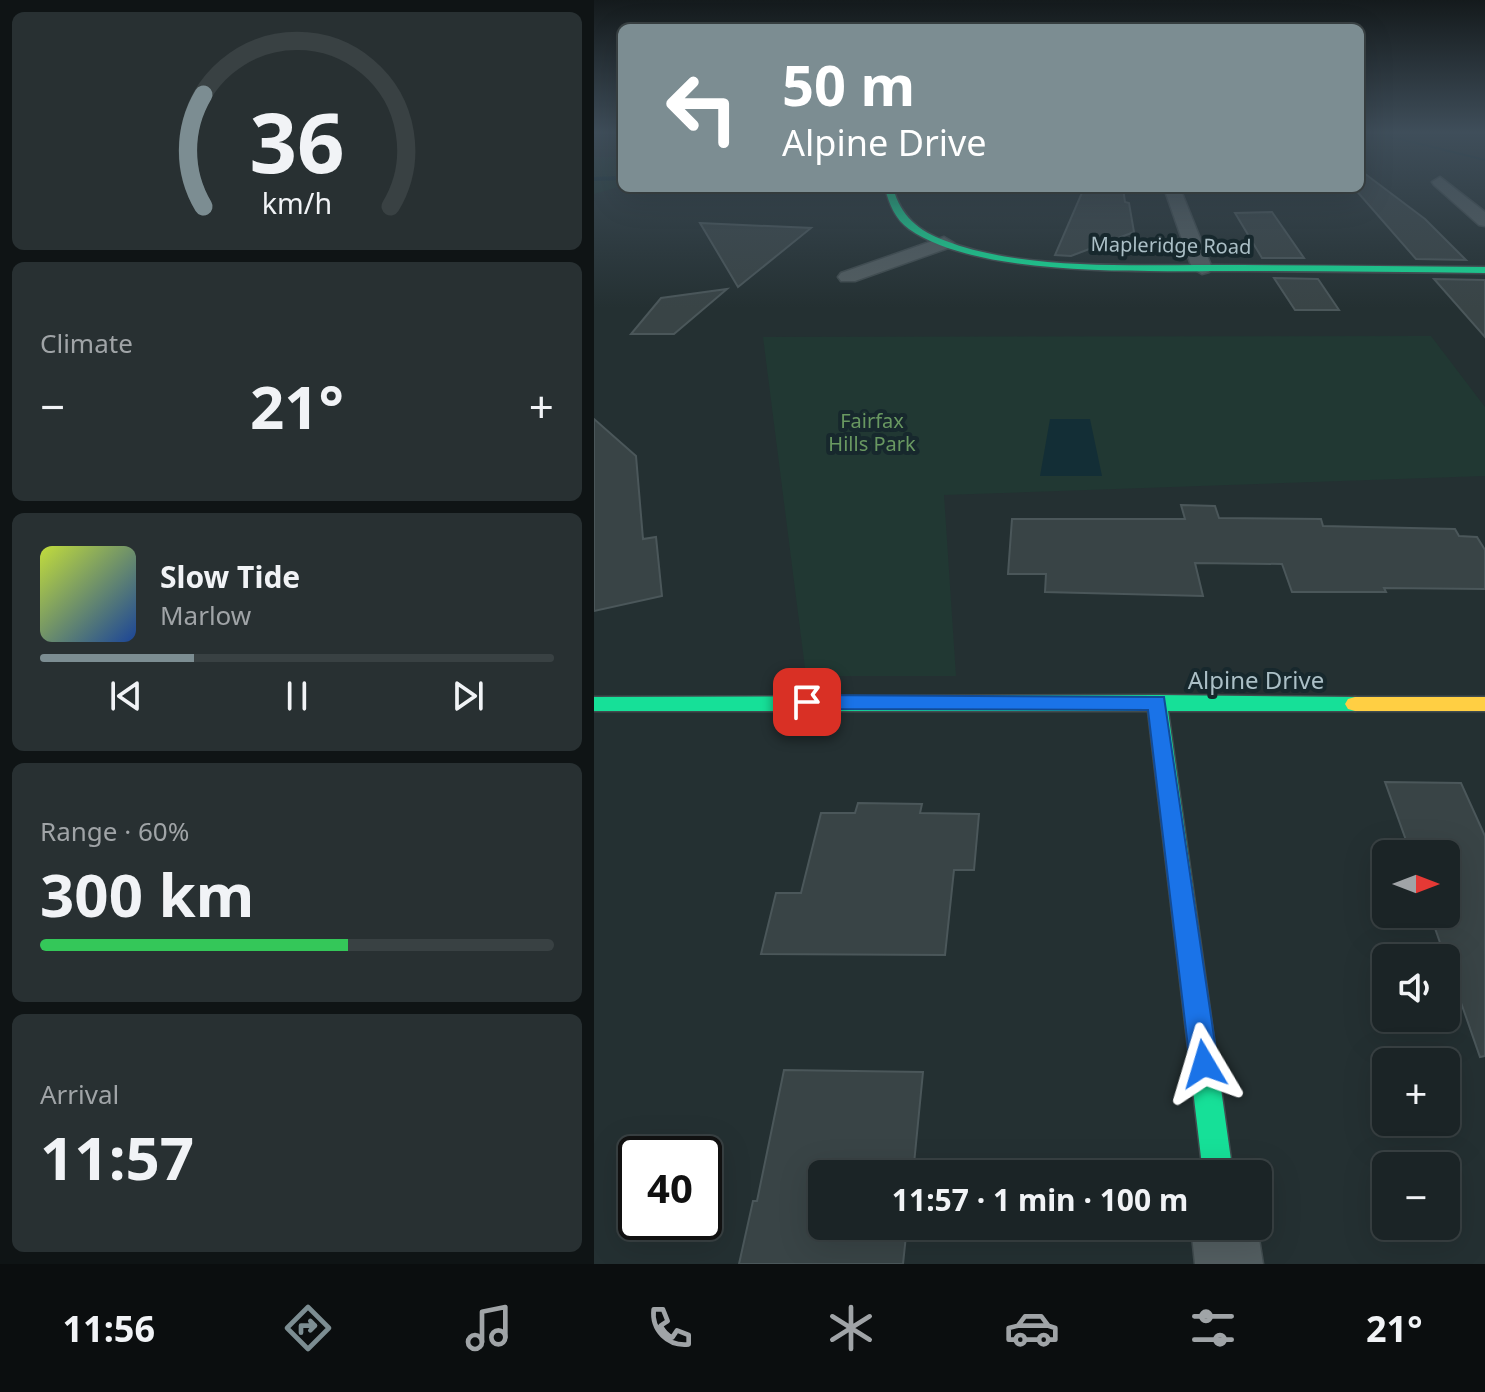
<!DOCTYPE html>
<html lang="en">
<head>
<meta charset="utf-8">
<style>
	:root { --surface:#1b2426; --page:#283032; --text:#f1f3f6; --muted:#a0a4a7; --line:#394143; --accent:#7c8d92 }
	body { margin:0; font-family:"Noto Sans",sans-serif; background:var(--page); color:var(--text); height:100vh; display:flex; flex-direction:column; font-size:30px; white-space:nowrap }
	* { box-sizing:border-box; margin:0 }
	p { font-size:26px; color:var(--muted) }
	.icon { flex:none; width:44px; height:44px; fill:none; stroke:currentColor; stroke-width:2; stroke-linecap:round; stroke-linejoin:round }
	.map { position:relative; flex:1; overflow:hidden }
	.sheet { display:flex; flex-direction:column; gap:12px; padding:12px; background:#0f1415; width:594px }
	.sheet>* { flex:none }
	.banner { position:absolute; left:24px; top:24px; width:746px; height:168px; border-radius:12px; box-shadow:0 8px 32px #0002,0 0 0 2px var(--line); background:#7c8d92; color:#fff; overflow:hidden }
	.needle { width:52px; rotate:90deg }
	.tools { position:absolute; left:778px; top:840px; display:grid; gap:16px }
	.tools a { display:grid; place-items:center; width:88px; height:88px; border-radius:12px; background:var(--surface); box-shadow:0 8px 32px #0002,0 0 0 2px var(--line); font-size:40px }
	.speed { position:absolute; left:24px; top:1136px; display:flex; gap:16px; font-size:40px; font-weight:700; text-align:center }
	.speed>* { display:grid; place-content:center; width:104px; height:104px; border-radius:50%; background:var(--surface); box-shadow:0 8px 32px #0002,0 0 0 2px var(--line); line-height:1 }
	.speed .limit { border:4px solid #111; border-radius:12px; background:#fff; color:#111 }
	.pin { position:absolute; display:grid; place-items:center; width:68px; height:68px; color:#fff; margin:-34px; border-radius:16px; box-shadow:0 4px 12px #0006 }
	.me { position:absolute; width:88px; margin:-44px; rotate:353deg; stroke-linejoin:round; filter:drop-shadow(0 0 6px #0008) }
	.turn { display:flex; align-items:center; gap:28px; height:168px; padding:0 32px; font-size:36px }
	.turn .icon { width:104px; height:104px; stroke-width:2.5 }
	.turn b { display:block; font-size:56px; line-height:68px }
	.big { font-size:60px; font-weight:700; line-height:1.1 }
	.sheet .tile { flex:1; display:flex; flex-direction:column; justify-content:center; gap:12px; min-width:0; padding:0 28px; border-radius:12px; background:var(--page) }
	.sheet .dial { align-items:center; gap:0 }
	.dial svg { height:208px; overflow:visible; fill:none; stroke:var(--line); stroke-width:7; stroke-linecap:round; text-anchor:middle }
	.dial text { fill:var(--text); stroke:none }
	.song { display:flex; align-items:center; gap:24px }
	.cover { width:96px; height:96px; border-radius:12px; background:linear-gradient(135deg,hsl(70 70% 55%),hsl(220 70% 35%)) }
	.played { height:8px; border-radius:4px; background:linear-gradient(90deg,var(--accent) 30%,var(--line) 30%) }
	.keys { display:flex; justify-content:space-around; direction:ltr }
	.heat { display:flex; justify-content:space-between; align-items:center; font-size:44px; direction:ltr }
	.charge { height:12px; border-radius:6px; background:linear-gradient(90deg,#34c759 60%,var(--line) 0) }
	.trip { position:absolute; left:214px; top:1160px; width:464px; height:80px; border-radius:12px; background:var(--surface); box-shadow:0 8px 32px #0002,0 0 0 2px var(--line); font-weight:700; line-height:80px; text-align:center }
	.menu { display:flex; height:128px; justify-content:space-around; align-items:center; background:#0b0e0f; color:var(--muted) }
	.menu .icon { width:56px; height:56px }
	.menu .active { color:var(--accent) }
	.menu b { font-size:36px; color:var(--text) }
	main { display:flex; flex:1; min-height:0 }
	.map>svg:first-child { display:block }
	.green { fill:#213833 }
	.water { fill:#132e36 }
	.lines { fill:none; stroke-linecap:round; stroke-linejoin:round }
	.stream { fill:#132e36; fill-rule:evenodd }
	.building { fill:#394446; stroke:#4b575a; stroke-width:2 }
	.street-casing { stroke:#414c4f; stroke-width:3 }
	.fast-casing { stroke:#414c4f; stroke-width:3 }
	.slow-casing { stroke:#414c4f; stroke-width:3 }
	.street { fill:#535e61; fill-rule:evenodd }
	.fast { fill:#16e098; fill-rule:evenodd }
	.slow { fill:#ffcf43; fill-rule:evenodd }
	.route { fill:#1a73e8; stroke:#114b97; stroke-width:2 }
	.labels { text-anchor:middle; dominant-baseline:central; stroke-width:8; stroke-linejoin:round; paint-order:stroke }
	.far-street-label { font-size:20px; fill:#abbfc6; stroke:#17282d }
	.far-park-label { font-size:20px; fill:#699861; stroke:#17282d }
	.street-label { font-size:24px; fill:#abbfc6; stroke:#17282d }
</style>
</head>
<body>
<main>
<section class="sheet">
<div class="tile dial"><svg viewBox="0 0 100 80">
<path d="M14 69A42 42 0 1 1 86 69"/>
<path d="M14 69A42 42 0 0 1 14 26" stroke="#7c8d92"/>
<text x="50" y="56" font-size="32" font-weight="700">36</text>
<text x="50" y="72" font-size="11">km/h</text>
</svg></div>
<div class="tile"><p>Climate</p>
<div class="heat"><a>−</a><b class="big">21°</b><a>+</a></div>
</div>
<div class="tile">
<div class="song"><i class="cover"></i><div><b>Slow Tide</b><p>Marlow</p></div></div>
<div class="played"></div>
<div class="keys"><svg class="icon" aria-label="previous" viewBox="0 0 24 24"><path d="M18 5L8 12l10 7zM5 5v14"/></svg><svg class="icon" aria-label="pause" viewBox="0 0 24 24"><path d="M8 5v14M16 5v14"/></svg><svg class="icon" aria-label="next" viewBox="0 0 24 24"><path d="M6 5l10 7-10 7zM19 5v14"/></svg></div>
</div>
<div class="tile"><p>Range · 60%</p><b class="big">300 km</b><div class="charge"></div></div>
<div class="tile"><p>Arrival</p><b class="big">11:57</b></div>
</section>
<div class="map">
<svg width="891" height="1264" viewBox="0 0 891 1264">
	<rect width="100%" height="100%" fill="#243032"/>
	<path class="green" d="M 0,157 L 28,157 L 28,186 L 0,194 Z
		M 837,336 L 891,407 L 891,476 L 350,495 L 362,676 L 212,676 L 169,337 Z"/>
	<path class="water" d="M 456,419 L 496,419 L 508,476 L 446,476 Z"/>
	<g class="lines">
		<path class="stream" d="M 778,131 L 891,159 L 891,161 L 769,131 Z
			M 28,176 L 28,180 L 0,181 L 0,177 Z"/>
	</g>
	<path class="building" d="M 766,170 L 831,219 L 872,260 L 822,259 L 760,188 L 766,188 Z
		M 490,188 L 529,188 L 531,202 L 535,203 L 540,232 L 477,256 L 461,255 Z
		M 678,212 L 710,258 L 668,258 L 641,213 Z
		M 106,223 L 217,228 L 144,287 Z
		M 680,278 L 724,279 L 745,310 L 701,310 Z
		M 840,279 L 891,280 L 891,337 Z
		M 133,289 L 80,334 L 37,334 L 67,298 Z
		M 0,419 L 42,456 L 49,539 L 62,537 L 68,596 L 0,611 Z
		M 587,505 L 621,506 L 625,518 L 727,519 L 729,526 L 861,529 L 865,536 L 883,537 L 891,550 L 891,589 L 790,588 L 792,592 L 698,592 L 688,564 L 601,563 L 609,596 L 451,592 L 452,574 L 414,574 L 418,519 L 591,519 Z
		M 791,782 L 867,783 L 891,836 L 891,1056 L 886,1057 L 836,914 L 852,914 L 852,854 L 817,854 Z
		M 264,803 L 328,804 L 326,813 L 385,814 L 380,870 L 360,870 L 351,955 L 167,954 L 182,893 L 207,893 L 227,813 L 261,813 Z
		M 190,1070 L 329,1072 L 319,1174 L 228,1174 L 228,1226 L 313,1226 L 309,1264 L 145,1264 L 159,1201 L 163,1201 Z"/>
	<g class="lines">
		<g class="street-casing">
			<path id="street" d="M 846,177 L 891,212 L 891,226 L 885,225 L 840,185 L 838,182 Z
				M 570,188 L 586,188 L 618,268 L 615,272 L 608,274 L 598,268 Z
				M 350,237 L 360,243 L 357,247 L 261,281 L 247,281 L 244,277 L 247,273 Z
				M 597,1226 L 663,1226 L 669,1264 L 601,1264 Z"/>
		</g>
		<g class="fast-casing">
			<path id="fast" d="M 291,188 L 299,188 C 307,216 324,231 352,241 C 427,270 537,265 617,265 C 709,265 800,266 891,267 L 891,273 C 812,272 733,271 654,271 C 565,270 388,280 315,229 C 301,219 295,204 291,188 Z
				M 563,695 L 761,697 L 768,699 L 771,704 L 768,709 L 761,711 L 574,711 L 639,1174 L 609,1174 L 554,711 L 0,711 L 0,697 Z"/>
		</g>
		<g class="slow-casing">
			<path id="slow" d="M 761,697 L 891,697 L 891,711 L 761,711 L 754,709 L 751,704 L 754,699 Z"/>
		</g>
		<use href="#street" class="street"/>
		<use href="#fast" class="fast"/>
		<use href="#slow" class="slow"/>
	</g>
	<linearGradient id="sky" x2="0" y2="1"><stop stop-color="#141a1c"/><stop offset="0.43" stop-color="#3f4e5a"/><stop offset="1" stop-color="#3f4e5a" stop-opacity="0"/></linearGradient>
	<rect width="891" height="308" fill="url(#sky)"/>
	<path class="route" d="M 213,695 L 570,697 L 624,1064 L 620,1074 L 610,1078 L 600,1074 L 596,1064 L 554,710 L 213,709 L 206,707 L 203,702 L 206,697 Z"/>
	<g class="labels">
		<g class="far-street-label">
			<text transform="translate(577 245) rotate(1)">Mapleridge Road</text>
		</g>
		<g class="far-park-label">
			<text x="278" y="420">Fairfax<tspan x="278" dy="23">Hills Park</tspan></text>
		</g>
		<g class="street-label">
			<text x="662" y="679">Alpine Drive</text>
		</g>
	</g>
</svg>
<div class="tools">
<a><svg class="needle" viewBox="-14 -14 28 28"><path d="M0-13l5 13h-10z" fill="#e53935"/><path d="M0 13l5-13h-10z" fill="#a0a4a7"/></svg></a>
<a><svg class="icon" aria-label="sound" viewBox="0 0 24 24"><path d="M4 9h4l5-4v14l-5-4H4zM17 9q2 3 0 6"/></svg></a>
<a>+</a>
<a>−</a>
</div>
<div class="speed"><div class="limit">40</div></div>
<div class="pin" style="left:213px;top:702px;background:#d93025"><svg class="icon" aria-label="arrive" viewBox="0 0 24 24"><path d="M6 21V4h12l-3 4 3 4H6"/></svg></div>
<svg class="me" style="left:610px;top:1064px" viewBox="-20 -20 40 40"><path d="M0-17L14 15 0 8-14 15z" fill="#1a73e8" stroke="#fff" stroke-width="4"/></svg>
<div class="trip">11:57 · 1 min · 100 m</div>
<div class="banner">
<div class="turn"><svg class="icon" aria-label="left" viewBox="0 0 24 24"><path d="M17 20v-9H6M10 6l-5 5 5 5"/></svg><div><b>50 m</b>Alpine Drive</div></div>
</div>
</div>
</main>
<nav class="menu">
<b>11:56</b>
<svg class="icon active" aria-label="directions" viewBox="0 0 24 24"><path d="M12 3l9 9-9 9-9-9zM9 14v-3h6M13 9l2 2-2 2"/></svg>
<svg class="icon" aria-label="music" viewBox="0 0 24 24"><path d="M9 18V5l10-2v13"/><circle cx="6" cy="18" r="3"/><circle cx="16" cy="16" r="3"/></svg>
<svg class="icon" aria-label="phone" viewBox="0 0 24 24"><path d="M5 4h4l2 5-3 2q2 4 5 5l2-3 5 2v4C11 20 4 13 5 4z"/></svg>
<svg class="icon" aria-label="climate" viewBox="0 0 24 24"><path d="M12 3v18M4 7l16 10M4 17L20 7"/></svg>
<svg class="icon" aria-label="car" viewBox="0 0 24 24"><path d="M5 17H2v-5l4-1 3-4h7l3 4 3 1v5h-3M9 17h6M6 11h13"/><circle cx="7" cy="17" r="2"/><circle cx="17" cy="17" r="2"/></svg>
<svg class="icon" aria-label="filters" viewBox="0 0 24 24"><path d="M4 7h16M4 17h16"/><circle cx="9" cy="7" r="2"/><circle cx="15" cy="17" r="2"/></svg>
<b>21°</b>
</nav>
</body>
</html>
